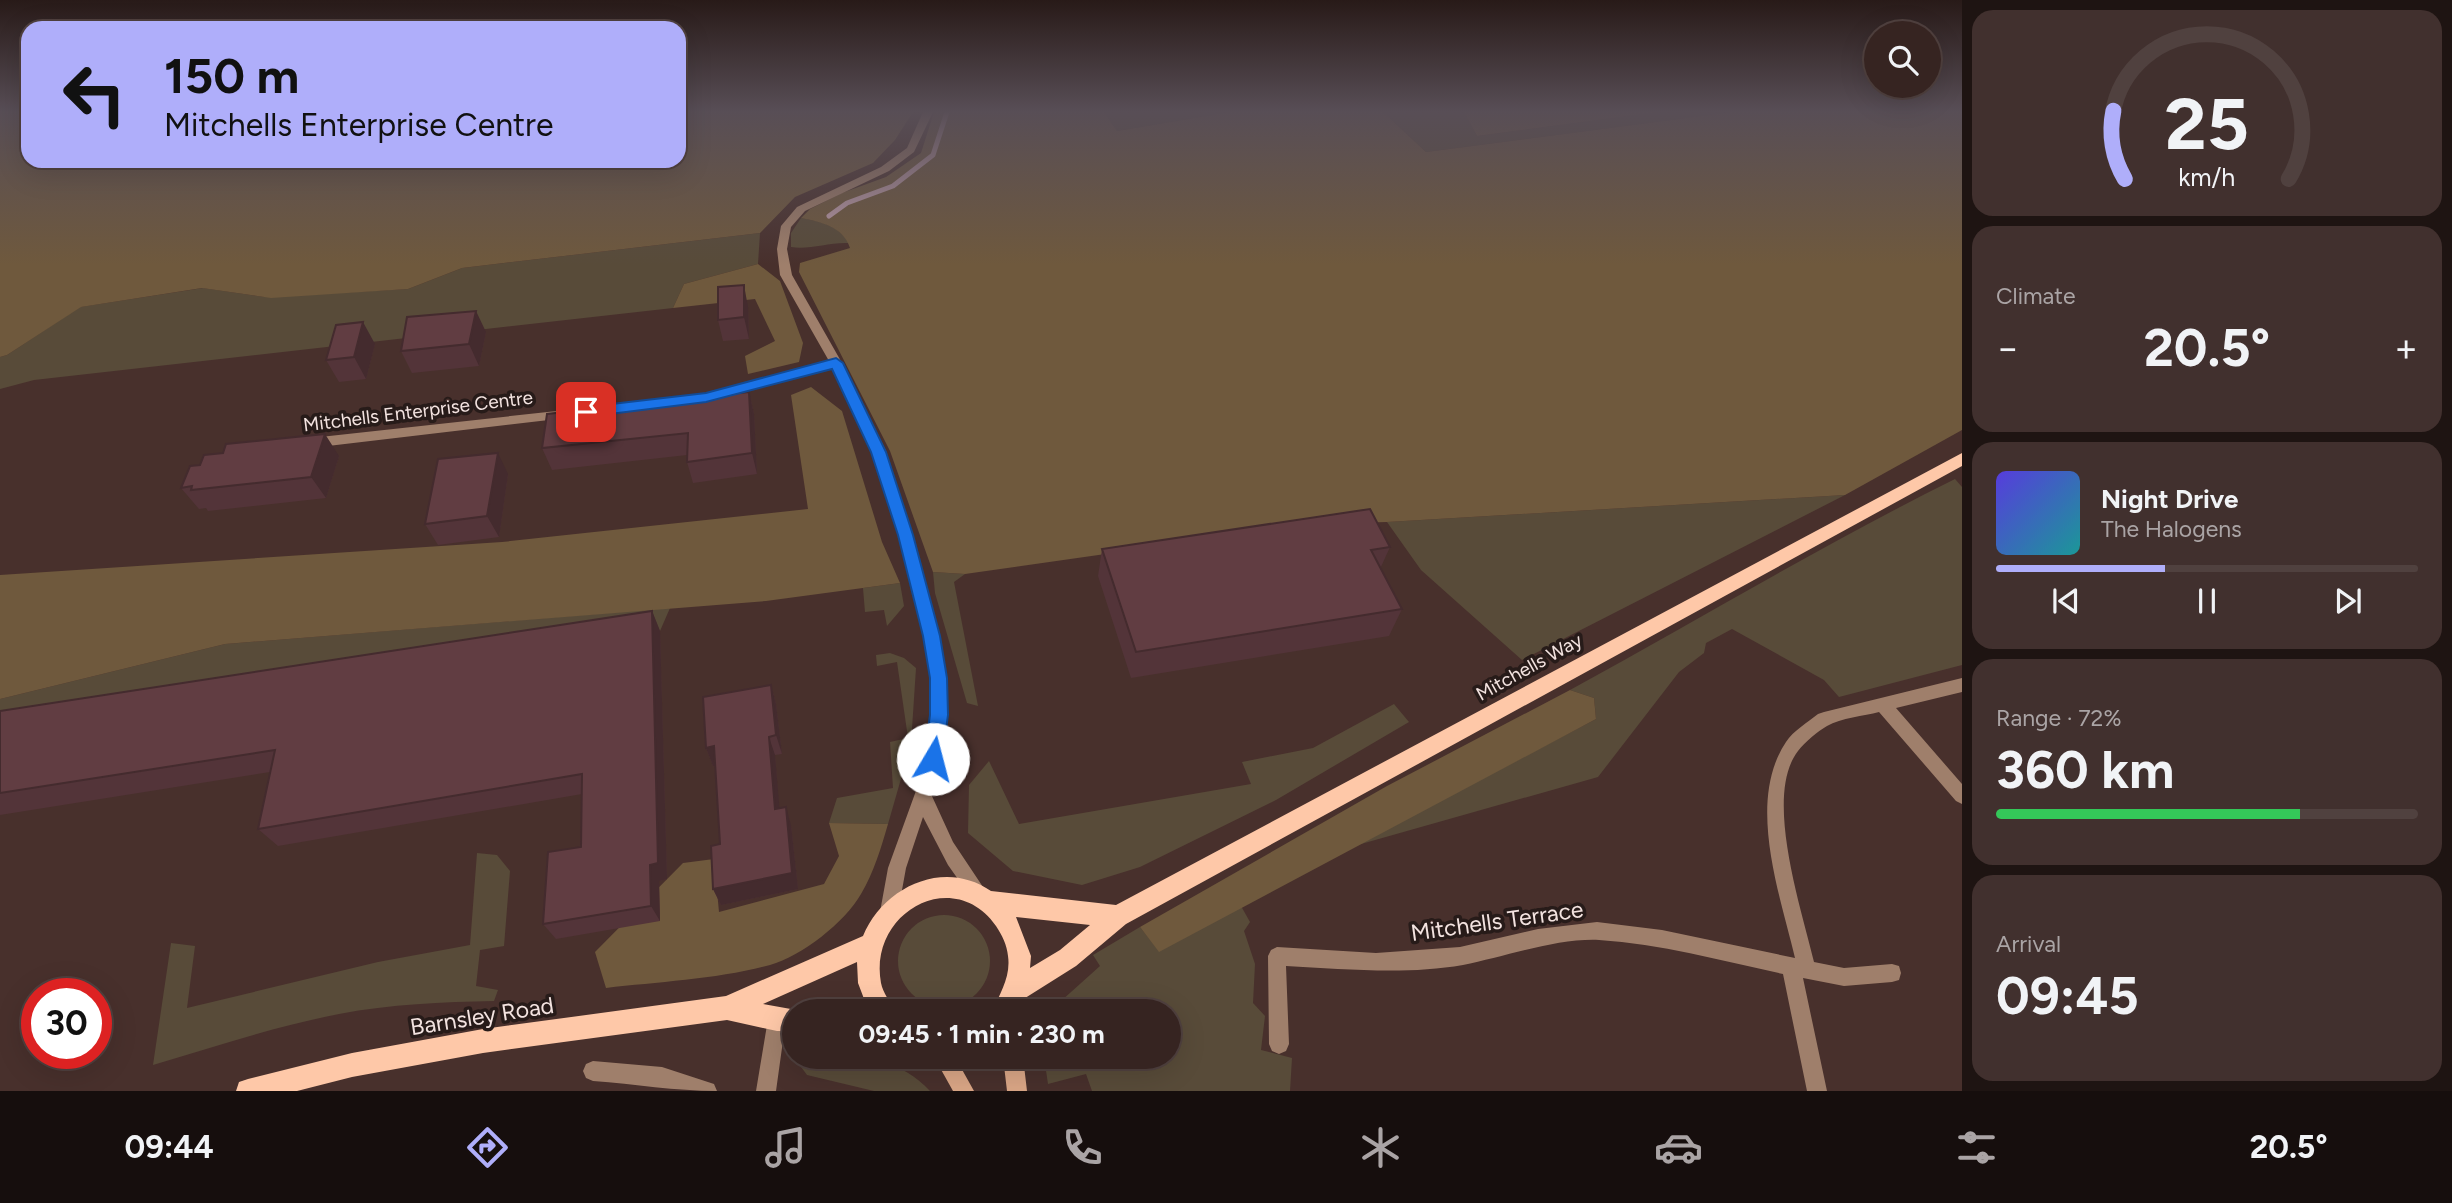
<!DOCTYPE html>
<html lang="en">
<head>
<meta charset="utf-8">
<style>
	:root { --surface:#362421; --page:#41302e; --text:#f1f3f6; --muted:#aaa4a5; --line:#50413f; --accent:#afaefa }
	body { margin:0; font-family:Figtree,sans-serif; background:var(--page); color:var(--text); height:100vh; display:flex; flex-direction:column; font-size:26px; white-space:nowrap }
	* { box-sizing:border-box; margin:0 }
	p { font-size:23px; color:var(--muted) }
	.icon { flex:none; width:38px; height:38px; fill:none; stroke:currentColor; stroke-width:2; stroke-linecap:round; stroke-linejoin:round }
	.map { position:relative; flex:1; overflow:hidden }
	.panel { display:flex; flex-direction:column; gap:10px; padding:10px; background:#1e1412; width:490px }
	.panel>* { flex:none }
	.top-card { position:absolute; left:21px; top:21px; width:665px; height:147px; border-radius:21px; box-shadow:0 7px 28px #0002,0 0 0 2px var(--line); background:#afaefa; color:#111; overflow:hidden }
	.fabs { position:absolute; left:1864px; top:21px; display:grid; gap:14px }
	.fabs a { display:grid; place-items:center; width:77px; height:77px; border-radius:50%; background:var(--surface); box-shadow:0 7px 28px #0002,0 0 0 2px var(--line); font-size:35px }
	.speed { position:absolute; left:21px; top:978px; display:flex; gap:14px; font-size:35px; font-weight:700; text-align:center }
	.speed>* { display:grid; place-content:center; width:91px; height:91px; border-radius:50%; background:var(--surface); box-shadow:0 7px 28px #0002,0 0 0 2px var(--line); line-height:1 }
	.speed .limit { border:10px solid #d22; background:#fff; color:#111 }
	.pin { position:absolute; display:grid; place-items:center; width:60px; height:60px; color:#fff; margin:-30px; border-radius:14px; box-shadow:0 4px 10px #0006 }
	.me { position:absolute; width:77px; margin:-38px; rotate:8deg; stroke-linejoin:round; filter:drop-shadow(0 0 5px #0008) }
	.turn { display:flex; align-items:center; gap:24px; height:147px; padding:0 28px; font-size:32px }
	.turn .icon { width:91px; height:91px; stroke-width:2.5 }
	.turn b { display:block; font-size:49px; line-height:60px }
	.big { font-size:52px; font-weight:700; line-height:1.1 }
	.panel .tile { flex:1; display:flex; flex-direction:column; justify-content:center; gap:10px; min-width:0; padding:0 24px; border-radius:21px; background:var(--page) }
	.panel .dial { align-items:center; gap:0 }
	.dial svg { height:182px; overflow:visible; fill:none; stroke:var(--line); stroke-width:7; stroke-linecap:round; text-anchor:middle }
	.dial text { fill:var(--text); stroke:none }
	.song { display:flex; align-items:center; gap:21px }
	.cover { width:84px; height:84px; border-radius:10px; background:linear-gradient(135deg,hsl(250 70% 55%),hsl(180 70% 35%)) }
	.played { height:7px; border-radius:4px; background:linear-gradient(90deg,var(--accent) 40%,var(--line) 40%) }
	.keys { display:flex; justify-content:space-around; direction:ltr }
	.heat { display:flex; justify-content:space-between; align-items:center; font-size:38px; direction:ltr }
	.charge { height:10px; border-radius:5px; background:linear-gradient(90deg,#34c759 72%,var(--line) 0) }
	.trip { position:absolute; left:782px; top:999px; width:399px; height:70px; border-radius:35px; background:var(--surface); box-shadow:0 7px 28px #0002,0 0 0 2px var(--line); font-weight:700; line-height:70px; text-align:center }
	.menu { display:flex; height:112px; justify-content:space-around; align-items:center; background:#160e0d; color:var(--muted) }
	.menu .icon { width:49px; height:49px }
	.menu .current { color:var(--accent) }
	.menu b { font-size:32px; color:var(--text) }
	main { display:flex; flex:1; min-height:0 }
	.map>svg:first-child { display:block }
	.green { fill:#584b39 }
	.forest { fill:#6f593d }
	.lines { fill:none; stroke-linecap:round; stroke-linejoin:round }
	.stream { stroke:#ba9ba7; stroke-width:5 }
	.street { fill:#9f7f6b; fill-rule:evenodd }
	.secondary { fill:#daa686; fill-rule:evenodd }
	.primary { fill:#fec8a8; fill-rule:evenodd }
	.wall { fill:#533439 }
	.shaded-wall { fill:#442b2e }
	.building { fill:#613d42; stroke:#442b2e; stroke-width:2 }
	.route { fill:#1a73e8; stroke:#114b97; stroke-width:2 }
	.labels { text-anchor:middle; dominant-baseline:central; stroke-width:7; stroke-linejoin:round; paint-order:stroke }
	.street-label { font-size:19px; fill:#f3e3e0; stroke:#271b19 }
	.near-street-label { font-size:23px; fill:#f3e3e0; stroke:#271b19 }
</style>
</head>
<body>
<main>
<div class="map">
<svg width="1962" height="1091" viewBox="0 0 1962 1091">
	<rect width="100%" height="100%" fill="#48302c"/>
	<path class="green" d="M 1104,112 L 1230,112 L 1117,131 Z
		M 1383,112 L 1464,112 L 1477,136 L 1658,112 L 1732,112 L 1426,152 Z
		M 801,218 C 819,221 839,225 849,243 C 828,242 810,250 791,247 L 791,233 Z
		M 760,233 L 758,264 L 684,284 L 673,308 L 34,380 L 0,389 L 0,357 L 7,355 L 80,307 L 203,288 L 265,297 L 408,289 L 462,268 Z
		M 1955,479 L 1962,487 L 1962,665 L 1839,697 L 1824,680 L 1732,629 L 1706,643 L 1704,653 L 1679,672 L 1598,777 L 1354,846 L 1596,719 L 1594,698 L 1570,690 C 1698,620 1824,544 1955,479 Z
		M 1845,495 L 1522,660 L 1421,570 L 1387,522 Z
		M 933,572 L 965,574 L 954,582 L 978,706 L 967,703 L 935,593 Z
		M 900,583 L 904,606 L 887,626 L 884,610 L 865,612 L 863,588 Z
		M 670,608 L 660,631 L 0,734 L 0,699 L 225,644 Z
		M 890,653 L 904,658 L 916,668 L 911,744 L 888,824 L 829,823 L 837,798 L 893,788 L 890,742 L 908,738 L 897,662 L 877,666 L 876,655 Z
		M 1394,704 L 1409,722 L 1276,800 L 1140,867 L 1082,885 L 1013,871 L 968,833 L 969,785 L 989,761 L 1019,824 L 1251,784 L 1242,762 L 1313,748 Z
		M 477,853 L 497,855 L 510,871 L 504,946 L 480,950 L 476,986 L 498,990 L 494,1001 C 442,1002 391,1004 339,1014 C 276,1026 215,1047 153,1065 L 171,943 L 195,946 L 187,1008 L 378,962 L 470,945 Z
		M 1241,906 L 1250,922 L 1244,931 L 1255,964 L 1253,1003 L 1265,1016 L 1261,1050 L 1292,1058 L 1290,1091 L 1092,1091 L 1086,1074 L 1048,1084 L 1044,1057 L 1169,1057 L 1169,1012 L 1056,1011 L 1061,1001 L 1100,966 L 1093,955 L 1140,927 L 1159,951 Z
		M898 961a46 46 0 1 1 92 0a46 46 0 1 1-92 0Z
		M 798,1057 C 848,1057 893,1051 930,1091 L 874,1091 L 807,1075 L 796,1060 Z"/>
	<path class="forest" d="M 0,112 L 28,112 L 28,161 L 679,161 L 679,112 L 913,112 L 895,140 L 873,163 L 795,197 L 760,233 L 462,268 L 408,289 L 271,298 L 202,288 L 81,307 L 7,355 L 0,357 Z
		M 934,112 L 1104,112 L 1117,131 L 1230,112 L 1383,112 L 1426,152 L 1732,112 L 1962,112 L 1962,430 L 1845,495 L 1387,522 L 1315,524 L 965,574 L 933,572 L 890,451 L 799,272 L 800,263 L 850,248 C 843,226 820,222 801,218 L 810,209 L 842,193 L 886,177 L 921,153 Z
		M 1464,112 L 1658,112 L 1477,136 Z
		M 758,264 L 780,281 L 803,343 L 799,362 L 748,374 L 745,356 L 775,341 L 755,299 L 673,308 L 684,284 Z
		M 811,387 L 842,411 L 882,542 L 900,583 L 766,601 L 225,644 L 0,699 L 0,575 L 502,542 L 808,509 L 791,395 Z
		M 1570,690 L 1594,698 L 1596,719 L 1159,952 L 1140,927 L 1387,786 Z
		M 829,823 L 888,824 C 881,848 874,872 861,894 C 845,922 802,956 770,965 C 720,979 658,982 606,988 L 595,952 L 683,863 L 714,859 L 719,912 L 824,884 L 839,856 Z"/>
	<g class="lines">
		<path class="stream" d="M 829,216 L 847,203 L 893,186 L 933,155 L 947,112"/>
		<path class="street" d="M 923,112 L 933,112 L 914,152 L 889,171 L 805,211 L 791,227 L 787,249 L 792,275 L 842,363 L 886,451 L 913,539 L 938,636 L 947,679 L 945,740 L 931,794 L 953,842 L 987,893 L 984,899 L 978,902 L 972,899 L 948,865 L 923,817 L 906,868 L 898,912 L 895,918 L 889,921 L 883,918 L 880,912 L 888,868 L 921,777 L 929,740 L 931,679 L 924,636 L 899,539 L 872,451 L 832,368 L 694,404 L 688,400 L 694,396 L 829,361 L 780,275 L 777,249 L 781,226 L 797,207 L 881,167 L 907,148 Z
			M 566,410 L 572,414 L 566,418 L 311,448 L 305,443 L 311,438 Z
			M 1962,678 L 1962,692 L 1896,708 L 1962,784 L 1962,804 L 1956,801 L 1879,712 C 1864,716 1841,718 1827,726 C 1818,731 1805,742 1798,751 C 1763,796 1802,910 1814,962 L 1844,968 L 1892,964 L 1899,966 L 1901,973 L 1899,980 L 1892,982 L 1844,986 L 1803,978 L 1827,1091 L 1807,1091 L 1783,974 C 1723,961 1661,944 1599,940 C 1557,938 1504,957 1463,965 C 1406,975 1344,969 1286,966 L 1289,1044 L 1286,1051 L 1279,1054 L 1272,1051 L 1269,1044 L 1268,956 L 1271,950 L 1277,947 L 1376,953 L 1460,947 L 1538,929 L 1597,922 L 1662,930 L 1795,958 C 1780,894 1746,802 1786,742 C 1793,731 1808,722 1818,714 L 1824,712 Z
			M 777,1010 L 784,1012 L 786,1019 L 776,1091 L 756,1091 L 768,1019 L 770,1012 Z
			M 593,1061 L 662,1067 L 714,1084 L 717,1091 C 675,1091 635,1084 593,1081 L 586,1078 L 583,1071 L 586,1064 Z"/>
		<path class="secondary" d="M 934,1057 L 955,1057 L 974,1091 L 953,1091 Z
			M 1003,1057 L 1023,1057 L 1027,1091 L 1007,1091 Z"/>
		<path class="primary" d="M 1962,453 L 1962,466 L 1126,924 L 1076,966 L 1022,1000 L 1017,1012 L 992,1012 C 1000,993 1011,977 1008,956 C 1007,945 1002,935 996,926 C 953,865 868,913 881,983 C 883,993 890,1001 895,1012 L 869,1012 L 858,983 L 857,962 L 763,1004 L 802,1011 L 794,1012 L 794,1031 L 777,1031 L 727,1020 L 483,1053 L 352,1077 L 297,1091 L 236,1091 L 239,1082 L 248,1079 L 352,1053 L 483,1029 L 726,996 L 863,936 C 883,887 944,858 991,891 L 1116,905 ZM 1016,917 L 1090,925 L 1060,950 L 1030,968 L 1031,956 Z"/>
	</g>
	<path class="wall" d="M 748,307 L 749,339 L 723,341 L 718,320 Z
		M 486,332 L 479,366 L 412,373 L 401,351 Z
		M 375,344 L 366,379 L 339,382 L 326,360 Z
		M 749,392 L 754,414 L 757,474 L 693,483 L 687,462 L 687,455 L 552,470 L 542,448 Z
		M 339,456 L 326,498 L 208,511 L 206,508 L 199,509 L 181,488 Z
		M 508,474 L 499,537 L 438,545 L 425,524 Z
		M 1390,547 L 1380,569 L 1402,609 L 1389,636 L 1131,678 L 1098,576 L 1102,549 Z
		M 652,611 L 660,631 L 667,879 L 659,881 L 660,921 L 556,939 L 543,924 L 581,847 L 582,794 L 278,846 L 258,829 L 270,772 L 0,815 L 0,711 Z
		M 771,685 L 776,704 L 782,754 L 775,755 L 779,808 L 791,825 L 798,889 L 721,905 L 713,889 L 720,844 L 715,766 L 713,766 L 706,748 Z"/>
	<path class="shaded-wall" d="M 744,285 L 748,307 L 749,339 L 744,317 Z
		M 476,311 L 486,332 L 479,366 L 469,344 Z
		M 363,322 L 375,344 L 366,379 L 354,357 Z
		M 749,392 L 754,414 L 757,474 L 752,453 Z
		M 325,434 L 339,456 L 326,498 L 311,477 Z
		M 498,453 L 508,474 L 499,537 L 487,516 Z
		M 652,611 L 660,631 L 667,879 L 659,881 L 660,921 L 651,906 L 650,865 Z
		M 771,685 L 776,704 L 782,754 L 776,735 Z
		M 769,737 L 775,755 L 781,826 L 775,809 Z
		M 714,746 L 722,765 L 713,766 L 706,748 Z
		M 786,807 L 791,825 L 798,889 L 721,905 L 713,889 Z"/>
	<path class="building" d="M 744,285 L 744,317 L 718,320 L 718,287 Z
		M 476,311 L 469,344 L 401,351 L 407,317 Z
		M 363,322 L 354,357 L 326,360 L 336,325 Z
		M 749,392 L 752,453 L 687,462 L 688,433 L 542,448 L 547,414 Z
		M 325,434 L 311,477 L 191,490 L 192,486 L 181,488 L 190,466 L 200,465 L 204,455 L 223,453 L 226,444 Z
		M 498,453 L 487,516 L 425,524 L 438,459 Z
		M 1370,509 L 1390,547 L 1371,550 L 1402,609 L 1136,652 L 1102,549 Z
		M 652,611 L 658,863 L 650,865 L 651,906 L 543,924 L 548,852 L 581,847 L 582,774 L 258,829 L 275,750 L 0,793 L 0,711 Z
		M 771,685 L 776,735 L 769,737 L 775,809 L 786,807 L 792,873 L 713,889 L 711,846 L 720,844 L 714,746 L 706,748 L 703,697 Z"/>
	<linearGradient id="sky" x2="0" y2="1"><stop stop-color="#281a18"/><stop offset="0.42" stop-color="#584e56"/><stop offset="1" stop-color="#584e56" stop-opacity="0"/></linearGradient>
	<rect width="1962" height="265" fill="url(#sky)"/>
	<path class="route" d="M 836,358 L 843,363 L 886,452 L 913,535 L 940,636 L 947,678 L 948,715 L 942,759 L 939,765 L 933,767 L 926,765 L 924,759 L 930,715 L 930,678 L 923,636 L 898,535 L 871,452 L 832,369 L 706,402 L 586,417 L 578,412 L 586,407 L 706,393 Z"/>
	<g class="labels">
		<g class="street-label">
			<text transform="translate(418 411) rotate(-7)">Mitchells Enterprise Centre</text>
			<text transform="translate(1529 667) rotate(-29)">Mitchells Way</text>
		</g>
		<g class="near-street-label">
			<text transform="translate(1497 921) rotate(-8)">Mitchells Terrace</text>
			<text transform="translate(482 1016) rotate(-9)">Barnsley Road</text>
		</g>
	</g>
</svg>
<div class="fabs">
<a><svg class="icon" aria-label="search" viewBox="0 0 24 24"><circle cx="10" cy="10" r="6"/><path d="M15 15l6 6"/></svg></a>
</div>
<div class="speed"><div class="limit">30</div></div>
<div class="pin" style="left:586px;top:412px;background:#d93025"><svg class="icon" aria-label="arrive" viewBox="0 0 24 24"><path d="M6 21V4h12l-3 4 3 4H6"/></svg></div>
<svg class="me" style="left:933px;top:759px" viewBox="-20 -20 40 40"><circle r="19" fill="#fff"/><path d="M0-13L10 11 0 6-10 11z" fill="#1a73e8"/></svg>
<div class="trip">09:45 · 1 min · 230 m</div>
<div class="top-card">
<div class="turn"><svg class="icon" aria-label="left" viewBox="0 0 24 24"><path d="M17 20v-9H6M10 6l-5 5 5 5"/></svg><div><b>150 m</b>Mitchells Enterprise Centre</div></div>
</div>
</div>
<section class="panel">
<div class="tile dial"><svg viewBox="0 0 100 80">
<path d="M14 69A42 42 0 1 1 86 69"/>
<path d="M14 69A42 42 0 0 1 9 39" stroke="#afaefa"/>
<text x="50" y="56" font-size="32" font-weight="700">25</text>
<text x="50" y="72" font-size="11">km/h</text>
</svg></div>
<div class="tile"><p>Climate</p>
<div class="heat"><a>−</a><b class="big">20.5°</b><a>+</a></div>
</div>
<div class="tile">
<div class="song"><i class="cover"></i><div><b>Night Drive</b><p>The Halogens</p></div></div>
<div class="played"></div>
<div class="keys"><svg class="icon" aria-label="previous" viewBox="0 0 24 24"><path d="M18 5L8 12l10 7zM5 5v14"/></svg><svg class="icon" aria-label="pause" viewBox="0 0 24 24"><path d="M8 5v14M16 5v14"/></svg><svg class="icon" aria-label="next" viewBox="0 0 24 24"><path d="M6 5l10 7-10 7zM19 5v14"/></svg></div>
</div>
<div class="tile"><p>Range · 72%</p><b class="big">360 km</b><div class="charge"></div></div>
<div class="tile"><p>Arrival</p><b class="big">09:45</b></div>
</section>
</main>
<nav class="menu">
<b>09:44</b>
<svg class="icon current" aria-label="directions" viewBox="0 0 24 24"><path d="M12 3l9 9-9 9-9-9zM9 14v-3h6M13 9l2 2-2 2"/></svg>
<svg class="icon" aria-label="music" viewBox="0 0 24 24"><path d="M9 18V5l10-2v13"/><circle cx="6" cy="18" r="3"/><circle cx="16" cy="16" r="3"/></svg>
<svg class="icon" aria-label="phone" viewBox="0 0 24 24"><path d="M5 4h4l2 5-3 2q2 4 5 5l2-3 5 2v4C11 20 4 13 5 4z"/></svg>
<svg class="icon" aria-label="climate" viewBox="0 0 24 24"><path d="M12 3v18M4 7l16 10M4 17L20 7"/></svg>
<svg class="icon" aria-label="car" viewBox="0 0 24 24"><path d="M5 17H2v-5l4-1 3-4h7l3 4 3 1v5h-3M9 17h6M6 11h13"/><circle cx="7" cy="17" r="2"/><circle cx="17" cy="17" r="2"/></svg>
<svg class="icon" aria-label="filters" viewBox="0 0 24 24"><path d="M4 7h16M4 17h16"/><circle cx="9" cy="7" r="2"/><circle cx="15" cy="17" r="2"/></svg>
<b>20.5°</b>
</nav>
</body>
</html>
